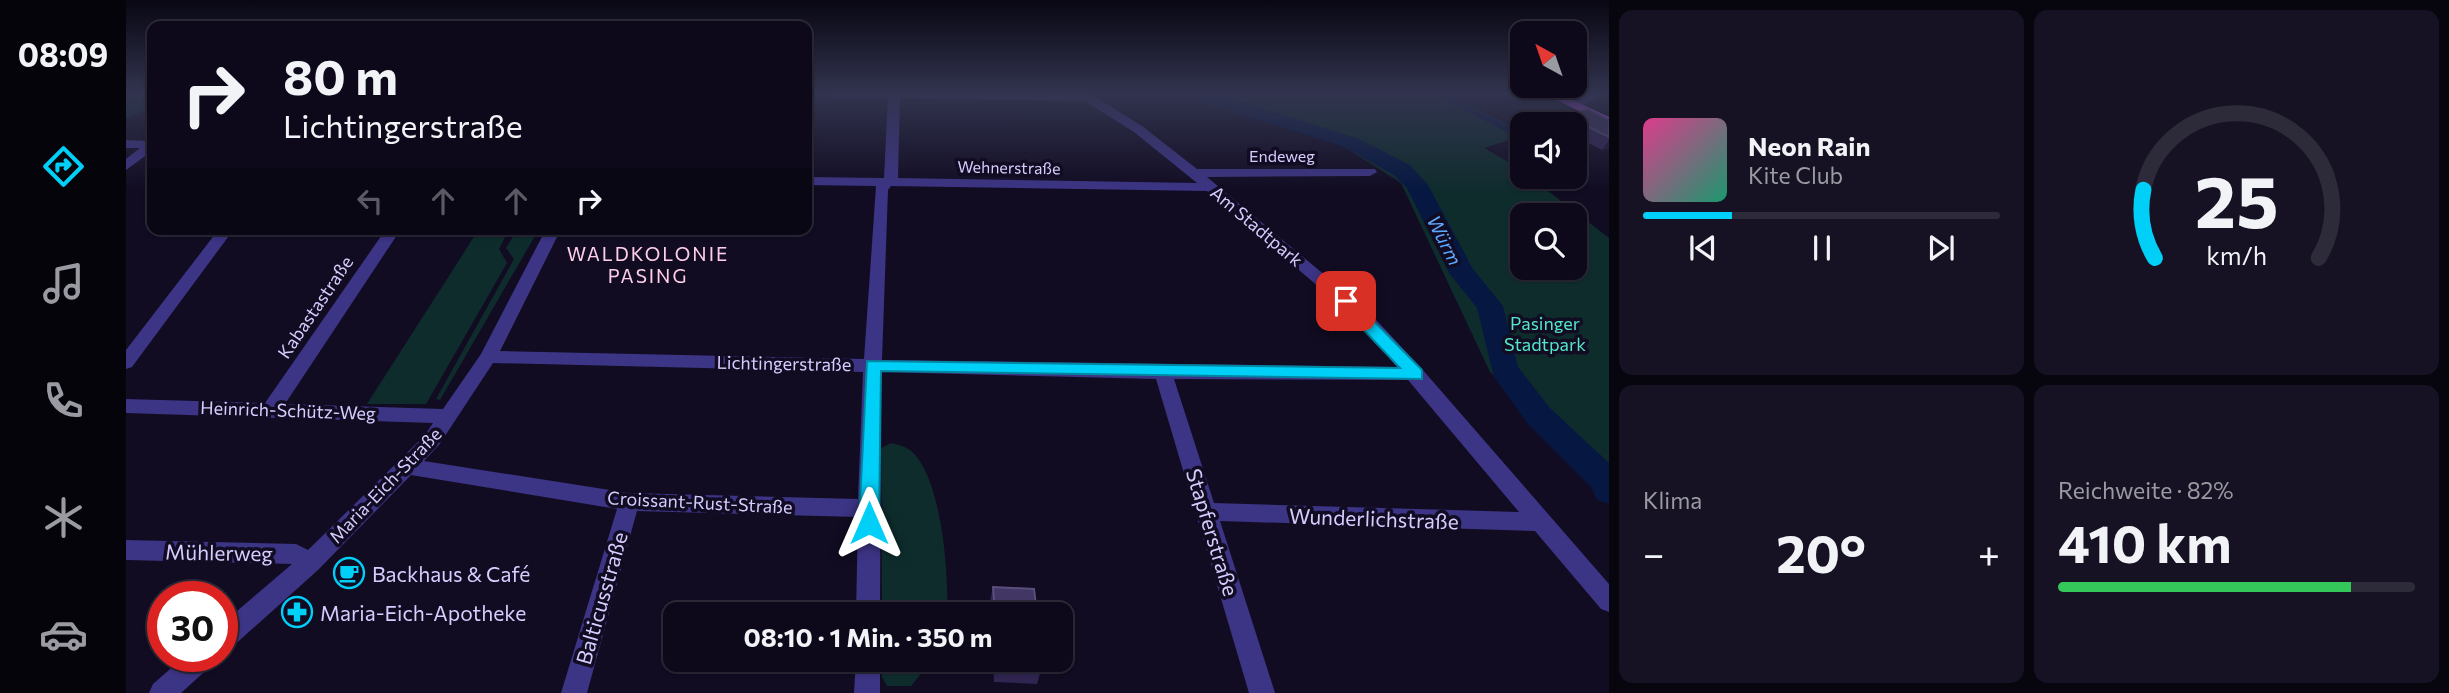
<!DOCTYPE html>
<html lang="de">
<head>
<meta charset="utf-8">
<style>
	:root { --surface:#0d091a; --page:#161223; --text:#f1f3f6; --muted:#9a9aa2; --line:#2d2a39; --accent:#00cff8 }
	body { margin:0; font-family:Commissioner,sans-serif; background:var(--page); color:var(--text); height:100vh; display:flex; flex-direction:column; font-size:26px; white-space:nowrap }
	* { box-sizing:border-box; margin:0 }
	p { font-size:23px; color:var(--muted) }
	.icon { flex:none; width:38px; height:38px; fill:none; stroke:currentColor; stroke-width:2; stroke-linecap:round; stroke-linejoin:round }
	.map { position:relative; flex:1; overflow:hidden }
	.panel { display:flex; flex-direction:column; gap:10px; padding:10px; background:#07050e; width:840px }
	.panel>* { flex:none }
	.guide { position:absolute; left:21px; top:21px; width:665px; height:214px; border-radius:14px; box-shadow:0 2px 5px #0004,0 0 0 2px var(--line); background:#0d091a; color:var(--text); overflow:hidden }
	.needle { width:46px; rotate:320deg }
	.buttons { position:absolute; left:1384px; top:21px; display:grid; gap:14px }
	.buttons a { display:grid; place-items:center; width:77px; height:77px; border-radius:14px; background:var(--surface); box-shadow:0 2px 5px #0004,0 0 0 2px var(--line); font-size:35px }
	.speed { position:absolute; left:21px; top:581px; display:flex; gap:14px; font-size:35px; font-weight:700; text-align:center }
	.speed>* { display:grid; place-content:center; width:91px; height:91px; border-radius:50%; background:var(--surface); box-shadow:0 2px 5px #0004,0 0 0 2px var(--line); line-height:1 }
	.speed .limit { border:10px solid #d22; background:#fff; color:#111 }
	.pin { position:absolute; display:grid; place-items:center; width:60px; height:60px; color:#fff; margin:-30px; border-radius:14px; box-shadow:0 4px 10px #0006 }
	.me { position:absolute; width:77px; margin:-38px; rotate:0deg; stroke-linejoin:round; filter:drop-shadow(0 0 5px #0008) }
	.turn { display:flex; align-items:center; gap:24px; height:147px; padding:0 21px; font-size:32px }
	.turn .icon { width:91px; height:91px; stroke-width:2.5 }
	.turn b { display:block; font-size:49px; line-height:60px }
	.lanes { display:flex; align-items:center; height:66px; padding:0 21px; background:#0003; justify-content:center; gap:35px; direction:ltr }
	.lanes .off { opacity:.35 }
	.big { font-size:52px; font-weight:700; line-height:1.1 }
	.panel .widget { flex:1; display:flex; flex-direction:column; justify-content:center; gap:10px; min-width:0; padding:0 24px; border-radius:14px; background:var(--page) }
	.panel .dial { align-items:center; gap:0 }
	.dial svg { height:182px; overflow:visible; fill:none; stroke:var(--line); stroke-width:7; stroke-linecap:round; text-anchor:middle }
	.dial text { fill:var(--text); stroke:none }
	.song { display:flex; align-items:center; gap:21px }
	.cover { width:84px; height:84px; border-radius:10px; background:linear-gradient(135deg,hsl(330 70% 55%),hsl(160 70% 35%)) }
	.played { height:7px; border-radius:4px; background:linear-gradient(90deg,var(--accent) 25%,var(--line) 25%) }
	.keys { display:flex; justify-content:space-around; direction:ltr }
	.heat { display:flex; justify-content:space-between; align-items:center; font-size:38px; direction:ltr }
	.charge { height:10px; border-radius:5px; background:linear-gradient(90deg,#34c759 82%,var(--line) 0) }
	.panel .tiles { flex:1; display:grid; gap:10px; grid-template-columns:repeat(2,1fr) }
	.trip { position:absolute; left:537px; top:602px; width:410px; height:70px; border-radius:14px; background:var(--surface); box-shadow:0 2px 5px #0004,0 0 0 2px var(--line); font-weight:700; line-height:70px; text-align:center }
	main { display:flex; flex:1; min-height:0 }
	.dock { display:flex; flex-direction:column; width:126px; justify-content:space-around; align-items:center; background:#05040a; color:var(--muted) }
	.dock .icon { width:49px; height:49px }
	.dock .active { color:var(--accent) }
	.dock b { font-size:32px; color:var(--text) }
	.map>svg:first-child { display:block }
	.green { fill:#0f2c2d; fill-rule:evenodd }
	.water { fill:#061841 }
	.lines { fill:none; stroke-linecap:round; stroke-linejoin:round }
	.river { fill:#061841; fill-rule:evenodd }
	.minor { fill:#3c3484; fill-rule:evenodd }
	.major { fill:#cb54ff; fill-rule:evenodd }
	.wall { fill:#302451 }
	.shaded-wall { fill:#1c1336 }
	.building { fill:#413664; stroke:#594e7c; stroke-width:2 }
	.route { fill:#00cff8; stroke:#0087a1; stroke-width:2 }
	.labels { text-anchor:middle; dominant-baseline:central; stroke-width:7; stroke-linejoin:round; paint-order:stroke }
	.far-street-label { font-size:16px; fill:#d6cdff; stroke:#110c22 }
	.street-label { font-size:18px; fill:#d6cdff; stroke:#110c22 }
	.park-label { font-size:18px; fill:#52e7cb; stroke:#110c22 }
	.water-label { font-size:19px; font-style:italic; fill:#5ba8ff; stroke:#110c22 }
	.neighbourhood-label { font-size:19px; letter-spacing:2px; fill:#ffcfea; stroke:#110c22 }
	.near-street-label { font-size:21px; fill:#d6cdff; stroke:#110c22 }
	.near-poi-label { font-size:21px; fill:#d6cdff; stroke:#110c22; text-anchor:start }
</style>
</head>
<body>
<main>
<nav class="dock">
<b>08:09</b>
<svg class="icon active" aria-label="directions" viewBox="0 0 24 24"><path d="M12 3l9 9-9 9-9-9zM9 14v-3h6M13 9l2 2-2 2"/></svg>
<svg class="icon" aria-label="music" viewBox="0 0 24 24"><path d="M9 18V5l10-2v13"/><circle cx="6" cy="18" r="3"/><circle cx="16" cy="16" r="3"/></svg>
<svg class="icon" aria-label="phone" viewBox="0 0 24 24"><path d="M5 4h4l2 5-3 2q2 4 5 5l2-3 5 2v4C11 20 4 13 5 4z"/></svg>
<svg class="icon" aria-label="climate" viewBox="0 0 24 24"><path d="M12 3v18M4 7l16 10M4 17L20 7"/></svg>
<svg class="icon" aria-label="car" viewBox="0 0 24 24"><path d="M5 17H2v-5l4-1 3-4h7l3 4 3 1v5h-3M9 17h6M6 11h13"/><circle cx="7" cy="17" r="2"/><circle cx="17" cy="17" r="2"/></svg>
</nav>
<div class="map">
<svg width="1483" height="693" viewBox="0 0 1483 693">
	<rect width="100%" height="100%" fill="#110c22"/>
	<path class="green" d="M 0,93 L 26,93 L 26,108 L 0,118 Z
		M 1043,93 L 1322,93 L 1396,132 L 1396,136 L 1358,148 L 1393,168 L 1396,177 L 1404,177 L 1483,238 L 1483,487 L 1364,372 L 1275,183 L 1211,142 ZM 1396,215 L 1449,215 L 1449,268 L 1396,268 Z
		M 353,229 L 383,229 L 373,249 L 381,263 L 300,404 L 241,404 Z
		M 392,229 L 413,229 L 314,400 L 310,399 L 388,259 L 380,248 Z
		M 765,443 C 772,445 779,446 785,451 C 816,477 823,576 821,614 L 756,614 L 755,448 Z
		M 756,660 L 806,660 L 785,686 L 761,686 L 756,677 Z"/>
	<path class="water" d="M 1305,93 L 1319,93 L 1396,133 L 1396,140 Z"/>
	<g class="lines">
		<path class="river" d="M 1059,93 L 1087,93 L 1233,139 L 1284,165 L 1302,185 L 1347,269 L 1377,306 L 1392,367 L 1424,408 L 1483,463 L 1483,504 L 1471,500 L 1465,487 L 1402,424 L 1368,377 L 1351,308 L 1323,273 L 1281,188 L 1268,175 L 1219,147 L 1061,97 Z"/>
		<path class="minor" d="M 700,93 L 963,93 L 1016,126 L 1071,169 L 1249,169 L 1251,172 L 1244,176 L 1081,177 L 1242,311 L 1296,369 L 1483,584 L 1483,612 L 1475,609 L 1409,531 L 1094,521 L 1149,693 L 1123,693 L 1030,379 L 755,372 L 754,614 L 730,614 L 732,517 L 511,511 L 461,693 L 435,693 L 491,509 L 285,475 L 192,570 L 105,648 L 96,651 L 96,624 L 166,564 L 0,560 L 0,540 L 170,544 L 182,550 L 299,435 L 307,423 L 0,413 L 0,399 L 139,403 L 260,229 L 275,229 L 159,404 L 317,409 L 355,354 L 420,229 L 435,229 L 374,351 L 738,359 L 750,186 L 681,185 L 681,177 L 758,178 L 762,97 L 706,97 ZM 774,98 L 959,101 L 1008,132 L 1071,183 L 772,178 ZM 765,186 L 1081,191 L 1230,319 L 1271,367 L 756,360 L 762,190 ZM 367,363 L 737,372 L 732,499 L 503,493 L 298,461 L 313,445 ZM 1048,379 L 1282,380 L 1393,512 L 1088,503 Z
			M 1466,93 L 1482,93 L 1451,108 L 1441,105 Z
			M 0,140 L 26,141 L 26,151 L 0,170 L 0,159 L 14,148 L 0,148 Z
			M 93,229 L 108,229 L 6,367 L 0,369 L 0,350 Z
			M 59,656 L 90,656 L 87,664 L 55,693 L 23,693 L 27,684 Z
			M 730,660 L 754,660 L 754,693 L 728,693 Z"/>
		<path class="major" d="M 1417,93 L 1432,93 L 1483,117 L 1483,126 Z"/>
	</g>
	<path class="wall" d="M 1436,114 L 1483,120 L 1483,148 L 1476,150 L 1449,136 L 1449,124 L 1429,124 Z
		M 867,587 L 911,614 L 864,614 L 863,605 Z
		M 867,660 L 916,660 L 916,667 L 911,684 L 868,682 Z"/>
	<path class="shaded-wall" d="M 1483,140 L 1483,148 L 1476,150 Z"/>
	<path class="building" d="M 1462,110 L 1483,120 L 1483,137 L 1436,114 Z
		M 867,587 L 908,589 L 911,614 L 869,614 Z
		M 872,660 L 916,660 L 916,667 L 872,665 Z"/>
	<linearGradient id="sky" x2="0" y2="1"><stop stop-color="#090713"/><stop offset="0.49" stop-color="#32344f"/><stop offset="1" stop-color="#32344f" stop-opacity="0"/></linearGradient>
	<rect width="1483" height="190" fill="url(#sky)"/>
	<path class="route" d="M 1220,296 L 1225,298 L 1296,370 L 1296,379 L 755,371 L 753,523 L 750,529 L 736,529 L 733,523 L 741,361 L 1274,368 L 1214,305 L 1214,298 Z"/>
	<defs>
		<g id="cafe-ring" transform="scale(1.575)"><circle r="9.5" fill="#110c22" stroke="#00cff8" stroke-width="1.5"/><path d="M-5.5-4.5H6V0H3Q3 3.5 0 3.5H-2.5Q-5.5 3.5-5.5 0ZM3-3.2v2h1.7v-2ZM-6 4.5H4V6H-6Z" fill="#00cff8"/></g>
		<g id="pharmacy-ring" transform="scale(1.575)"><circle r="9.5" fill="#110c22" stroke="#00cff8" stroke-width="1.5"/><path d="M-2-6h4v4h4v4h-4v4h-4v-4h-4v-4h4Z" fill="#00cff8"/></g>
	</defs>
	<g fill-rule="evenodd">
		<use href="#cafe-ring" x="223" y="573"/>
		<use href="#pharmacy-ring" x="171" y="612"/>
	</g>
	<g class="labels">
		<g class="far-street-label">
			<text x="1156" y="155">Endeweg</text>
			<text transform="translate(883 167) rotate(1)">Wehnerstraße</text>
		</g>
		<g class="street-label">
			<text transform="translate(1131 226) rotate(40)">Am Stadtpark</text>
			<text transform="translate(189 307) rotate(-56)">Kabastastraße</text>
			<text transform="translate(658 363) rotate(1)">Lichtingerstraße</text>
			<text transform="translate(162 410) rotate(2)">Heinrich-Schütz-Weg</text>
			<text transform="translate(259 485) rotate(-46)">Maria-Eich-Straße</text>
			<text transform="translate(574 502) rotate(3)">Croissant-Rust-Straße</text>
		</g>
		<g class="park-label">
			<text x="1419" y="323">Pasinger<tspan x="1419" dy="21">Stadtpark</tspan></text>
		</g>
		<g class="water-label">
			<text transform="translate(1319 240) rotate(63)">Würm</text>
		</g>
		<g class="neighbourhood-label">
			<text x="522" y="253">WALDKOLONIE<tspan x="522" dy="22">PASING</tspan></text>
		</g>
		<g class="near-street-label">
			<text transform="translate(1248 518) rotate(2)">Wunderlichstraße</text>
			<text transform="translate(1087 532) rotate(73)">Stapferstraße</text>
			<text transform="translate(93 552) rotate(1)">Mühlerweg</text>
			<text transform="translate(475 598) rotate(-74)">Balticusstraße</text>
		</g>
		<g class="near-poi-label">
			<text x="246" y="573">Backhaus &amp; Café</text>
			<text x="194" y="612">Maria-Eich-Apotheke</text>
		</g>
	</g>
</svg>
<div class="buttons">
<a><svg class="needle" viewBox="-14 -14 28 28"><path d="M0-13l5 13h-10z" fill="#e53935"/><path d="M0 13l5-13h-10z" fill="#9a9aa2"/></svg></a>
<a><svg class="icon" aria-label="sound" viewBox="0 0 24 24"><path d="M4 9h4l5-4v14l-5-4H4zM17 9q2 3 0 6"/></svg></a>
<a><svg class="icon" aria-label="search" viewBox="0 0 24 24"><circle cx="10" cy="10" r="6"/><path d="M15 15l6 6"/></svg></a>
</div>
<div class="speed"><div class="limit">30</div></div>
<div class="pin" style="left:1220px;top:301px;background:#d93025"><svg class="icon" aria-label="arrive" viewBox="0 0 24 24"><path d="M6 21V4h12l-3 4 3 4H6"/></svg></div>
<svg class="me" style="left:743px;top:523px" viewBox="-20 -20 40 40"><path d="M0-17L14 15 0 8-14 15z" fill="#00cff8" stroke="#fff" stroke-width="4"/></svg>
<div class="trip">08:10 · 1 Min. · 350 m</div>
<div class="guide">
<div class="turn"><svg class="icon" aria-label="right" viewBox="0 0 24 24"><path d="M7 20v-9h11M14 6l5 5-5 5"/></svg><div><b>80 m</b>Lichtingerstraße</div></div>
<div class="lanes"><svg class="icon off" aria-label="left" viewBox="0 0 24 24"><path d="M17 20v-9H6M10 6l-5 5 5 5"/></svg><svg class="icon off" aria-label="ahead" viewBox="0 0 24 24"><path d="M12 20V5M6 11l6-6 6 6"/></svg><svg class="icon off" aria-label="ahead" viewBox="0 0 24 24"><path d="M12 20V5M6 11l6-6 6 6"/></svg><svg class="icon" aria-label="right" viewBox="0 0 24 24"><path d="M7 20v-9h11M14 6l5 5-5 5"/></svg></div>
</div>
</div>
<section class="panel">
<div class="tiles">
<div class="widget">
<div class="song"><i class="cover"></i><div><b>Neon Rain</b><p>Kite Club</p></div></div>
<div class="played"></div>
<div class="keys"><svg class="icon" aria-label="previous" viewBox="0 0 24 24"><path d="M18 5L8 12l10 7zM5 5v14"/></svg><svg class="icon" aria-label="pause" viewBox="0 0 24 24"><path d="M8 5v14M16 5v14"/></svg><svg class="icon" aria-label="next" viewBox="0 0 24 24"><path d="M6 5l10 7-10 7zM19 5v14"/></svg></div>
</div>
<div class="widget dial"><svg viewBox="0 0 100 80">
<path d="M14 69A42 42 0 1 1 86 69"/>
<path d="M14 69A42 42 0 0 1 9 39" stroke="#00cff8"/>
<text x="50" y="56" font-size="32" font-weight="700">25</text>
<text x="50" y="72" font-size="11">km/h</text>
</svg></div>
<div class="widget"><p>Klima</p>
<div class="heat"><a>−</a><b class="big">20°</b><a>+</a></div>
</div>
<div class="widget"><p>Reichweite · 82%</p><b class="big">410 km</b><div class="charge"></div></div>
</div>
</section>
</main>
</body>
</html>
